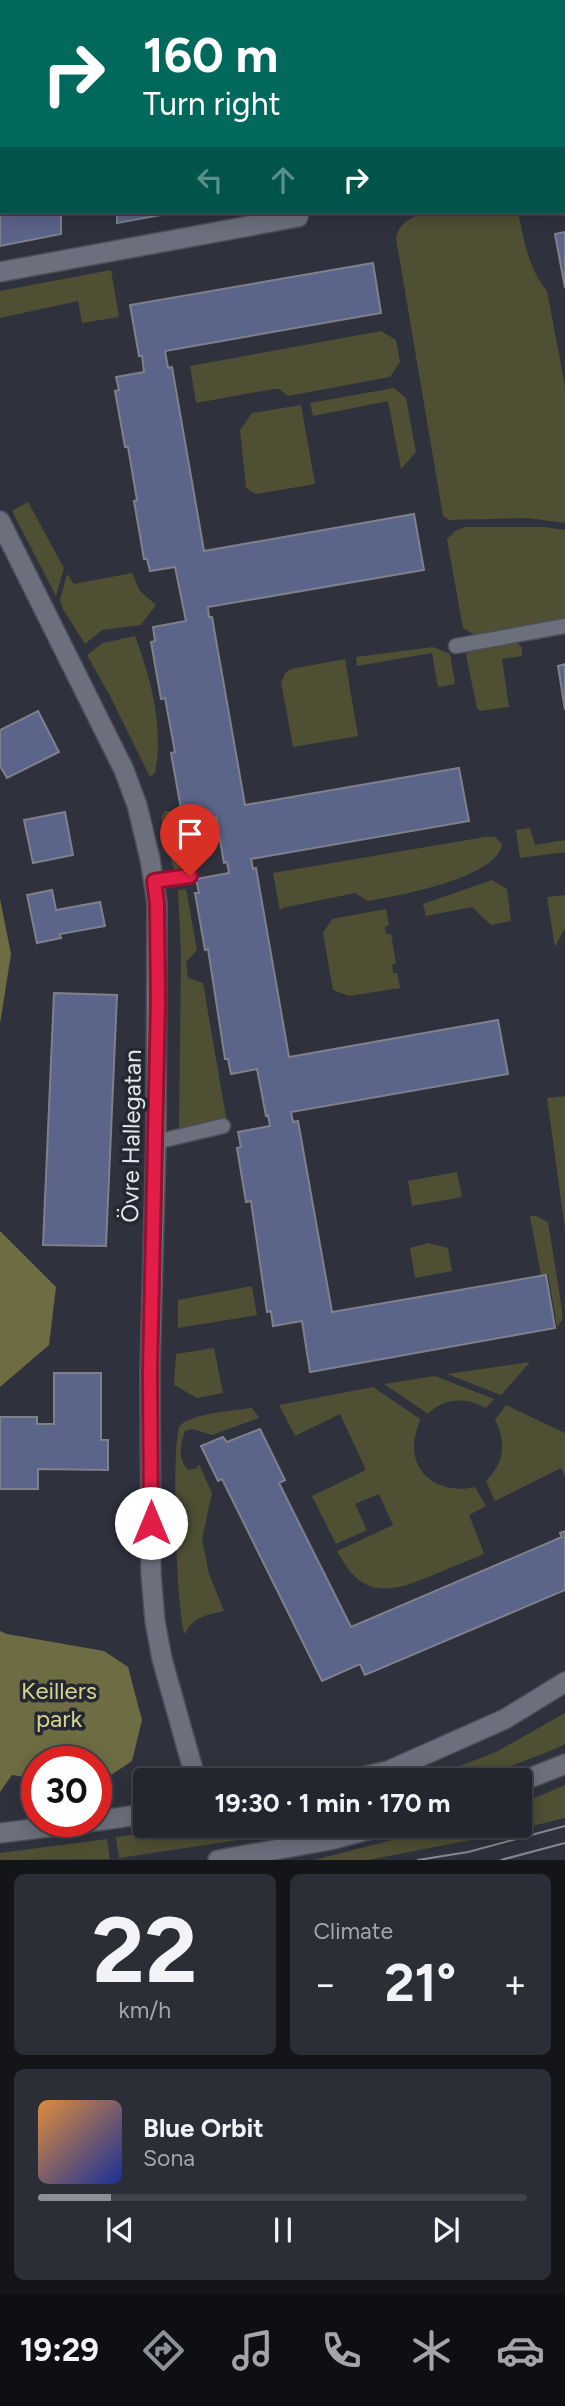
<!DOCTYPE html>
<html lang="en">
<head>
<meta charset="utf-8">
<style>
	:root { --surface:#23262e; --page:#2b2e36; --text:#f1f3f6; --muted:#a3a5aa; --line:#40434a; --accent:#8c9099 }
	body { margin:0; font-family:Figtree,sans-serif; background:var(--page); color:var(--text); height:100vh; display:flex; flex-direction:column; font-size:26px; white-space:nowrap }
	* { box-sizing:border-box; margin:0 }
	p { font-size:23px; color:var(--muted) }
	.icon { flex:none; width:38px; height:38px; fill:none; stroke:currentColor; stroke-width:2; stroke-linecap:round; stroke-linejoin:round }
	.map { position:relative; height:1860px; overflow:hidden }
	.sheet { display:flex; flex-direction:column; gap:14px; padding:14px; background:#131519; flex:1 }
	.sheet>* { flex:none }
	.top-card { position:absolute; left:0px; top:0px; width:565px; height:214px; box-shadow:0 4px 18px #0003,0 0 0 2px var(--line); background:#00695c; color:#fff; overflow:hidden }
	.speed { position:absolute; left:21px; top:1746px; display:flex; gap:14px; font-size:35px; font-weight:700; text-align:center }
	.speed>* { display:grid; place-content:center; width:91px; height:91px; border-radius:50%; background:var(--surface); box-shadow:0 4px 18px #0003,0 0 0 2px var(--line); line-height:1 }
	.speed .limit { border:10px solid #d22; background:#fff; color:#111 }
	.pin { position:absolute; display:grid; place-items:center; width:60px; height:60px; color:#fff; margin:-72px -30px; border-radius:50% 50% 50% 0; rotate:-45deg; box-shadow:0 0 7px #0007 }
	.pin .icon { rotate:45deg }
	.me { position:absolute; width:77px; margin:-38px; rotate:0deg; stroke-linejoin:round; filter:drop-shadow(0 0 5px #0008) }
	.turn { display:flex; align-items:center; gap:24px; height:147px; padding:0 28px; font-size:32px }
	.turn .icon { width:91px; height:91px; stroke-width:2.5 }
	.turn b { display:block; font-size:49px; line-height:60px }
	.lanes { display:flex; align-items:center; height:66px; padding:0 28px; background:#0003; justify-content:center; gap:35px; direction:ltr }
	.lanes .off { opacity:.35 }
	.big { font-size:52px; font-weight:700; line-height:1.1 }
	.sheet .tile { flex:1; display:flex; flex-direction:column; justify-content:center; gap:10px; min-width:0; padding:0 24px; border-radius:10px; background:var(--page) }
	.sheet .dial { align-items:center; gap:0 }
	.dial b { font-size:91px; line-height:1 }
	.song { display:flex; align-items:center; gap:21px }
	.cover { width:84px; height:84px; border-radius:10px; background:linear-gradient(135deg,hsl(30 70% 55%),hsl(230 70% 35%)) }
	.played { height:7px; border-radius:4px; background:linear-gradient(90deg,var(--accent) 15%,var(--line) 15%) }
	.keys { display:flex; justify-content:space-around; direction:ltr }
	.heat { display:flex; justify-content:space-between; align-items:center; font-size:38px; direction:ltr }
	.sheet .tiles { flex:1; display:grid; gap:14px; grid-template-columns:1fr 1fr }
	.tile:last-child { grid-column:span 2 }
	.trip { position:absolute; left:133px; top:1768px; width:399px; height:70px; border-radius:7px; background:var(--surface); box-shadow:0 4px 18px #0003,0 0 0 2px var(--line); font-weight:700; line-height:70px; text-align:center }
	.menu { display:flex; height:112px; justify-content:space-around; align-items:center; background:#0e0f12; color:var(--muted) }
	.menu .icon { width:49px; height:49px }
	.menu .selected { color:var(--accent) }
	.menu b { font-size:32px; color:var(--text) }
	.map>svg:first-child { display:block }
	.green { fill:#4f4f34 }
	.forest { fill:#6d6c42 }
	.building { fill:#5b6489; stroke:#7e818d; stroke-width:2 }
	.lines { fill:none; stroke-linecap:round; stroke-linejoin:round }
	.service-casing { stroke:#4c4f58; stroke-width:17 }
	.minor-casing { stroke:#4c4f58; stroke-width:22 }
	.secondary-casing { stroke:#4c4f58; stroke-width:22 }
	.service { stroke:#6c707c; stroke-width:14 }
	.minor { stroke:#6c707c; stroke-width:19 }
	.secondary { stroke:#6c707c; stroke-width:19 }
	.tram { stroke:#888a93; stroke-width:2 }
	.route-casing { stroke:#92132f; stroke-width:18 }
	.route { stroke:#e11d48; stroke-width:12 }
	.labels { text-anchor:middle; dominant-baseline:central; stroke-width:7; stroke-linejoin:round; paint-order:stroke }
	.street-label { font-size:24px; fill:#e4e6ed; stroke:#252832 }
	.park-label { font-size:24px; fill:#d6d58f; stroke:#252832 }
</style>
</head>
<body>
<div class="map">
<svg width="565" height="1860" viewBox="0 0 565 1860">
	<rect width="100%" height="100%" fill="#2f323d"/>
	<path class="green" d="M 431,212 L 518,212 C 524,240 528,268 547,291 L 565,386 L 565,523 L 528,518 L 449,520 L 443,516 L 396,238 C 400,221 414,215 431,212 Z
		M 111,270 L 119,317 L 82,323 L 78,301 L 0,318 L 0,291 Z
		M 381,331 L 396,340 L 400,362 L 390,377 L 288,396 L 279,389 L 273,389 L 196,403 L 190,366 Z
		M 394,388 L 406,398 L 416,452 L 401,469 L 388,401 L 313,416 L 310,403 Z
		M 301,405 L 315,484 L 256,494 L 246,488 L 240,430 L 252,413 Z
		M 28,502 L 64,568 L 56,596 L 12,511 Z
		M 465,527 L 543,527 L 565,530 L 565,620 L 478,637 L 463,628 L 447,539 L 455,531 Z
		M 132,573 L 140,591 L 156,605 L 141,625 L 102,630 L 85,644 L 63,609 L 60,600 L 67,574 L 74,584 Z
		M 135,636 C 151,679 164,727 155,773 L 150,777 L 110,696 L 87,655 L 103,643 Z
		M 517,642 L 522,648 L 522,656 L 502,659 L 509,707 L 480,711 L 477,708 L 466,655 L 469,651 Z
		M 433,647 L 450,654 L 455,684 L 438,687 L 432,653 L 357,666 L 356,657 Z
		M 345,659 L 358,736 L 293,747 L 281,682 L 286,672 L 291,669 Z
		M 165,811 L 170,811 L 174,813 L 185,865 L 182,870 L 176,870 L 173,867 L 161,817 Z
		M 530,828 L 535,845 L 565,840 L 565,852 L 520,858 L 516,830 Z
		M 485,837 L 495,837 L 502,844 C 498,878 397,896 368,901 L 355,893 L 282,908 L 280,911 L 273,873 Z
		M 492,880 L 507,889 L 511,921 L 491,925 L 472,907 L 426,916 L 423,904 Z
		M 186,889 L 197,950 L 186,962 L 188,978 L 203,983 L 227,1123 L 179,1132 L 181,954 L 178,890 Z
		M 565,895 L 565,928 L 555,947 L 547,897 Z
		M 386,909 L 389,925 L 385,927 L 386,934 L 391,934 L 396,963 L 392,965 L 393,973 L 397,973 L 400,988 L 349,996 L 333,990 L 323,933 L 332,919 Z
		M 565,1096 L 565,1229 L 547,1098 Z
		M 457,1172 L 462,1197 L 412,1206 L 408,1181 Z
		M 530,1216 L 536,1216 L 548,1222 L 562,1309 L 562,1320 L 557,1327 L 548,1274 L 541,1275 Z
		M 428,1243 L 448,1248 L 452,1271 L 415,1278 L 410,1248 Z
		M 252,1286 L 257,1315 L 178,1328 L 178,1300 Z
		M 214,1348 L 223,1393 L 197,1398 L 174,1385 L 176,1354 Z
		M 530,1362 L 501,1395 L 447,1374 Z
		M 435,1376 L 494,1399 L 486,1408 C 467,1397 444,1397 428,1414 L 384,1384 Z
		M 373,1387 L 420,1419 C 418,1428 414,1436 414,1446 C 414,1480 446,1494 475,1487 L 486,1506 L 469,1515 L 484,1553 L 482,1555 C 463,1562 445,1570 426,1578 C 384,1595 360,1595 337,1551 L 393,1525 L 379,1494 L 355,1504 L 367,1530 L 336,1544 L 312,1496 L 366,1470 L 340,1414 L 295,1436 L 279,1405 Z
		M 506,1405 L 565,1433 L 565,1477 L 561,1468 L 495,1501 L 486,1481 C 504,1463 507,1443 495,1420 Z
		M 252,1408 L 259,1418 L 212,1435 L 193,1429 L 185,1431 C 180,1444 177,1461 189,1470 L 197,1468 L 199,1464 L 212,1493 L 202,1539 L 209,1574 L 224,1611 C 206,1615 193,1617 185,1634 C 176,1616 171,1439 180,1426 C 189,1414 237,1410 252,1408 Z
		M 565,1713 L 565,1744 L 555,1749 L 475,1780 L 423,1780 L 496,1752 Z
		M 565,1785 L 565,1818 L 496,1835 L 368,1860 L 314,1860 L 451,1825 L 520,1825 L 520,1804 Z
		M 202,1825 L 315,1825 L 245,1839 L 119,1858 L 116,1837 Z
		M 107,1839 L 110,1859 L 0,1860 L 0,1853 Z"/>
	<path class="forest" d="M 0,899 L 11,954 L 0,1024 Z
		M 0,1231 L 56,1287 L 49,1345 L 0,1387 Z
		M 0,1631 L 7,1634 L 104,1651 L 128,1667 L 142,1720 L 132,1761 L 96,1785 L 96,1762 L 37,1762 L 37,1779 L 12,1775 L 0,1792 Z"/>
	<path class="building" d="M 564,29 L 565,37 L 564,144 Z
		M 0,196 L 2,196 L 2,212 L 61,212 L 61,234 L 0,246 Z
		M 117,212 L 177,212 L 117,223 Z
		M 565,232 L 565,288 L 555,234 Z
		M 373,263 L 381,313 L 165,351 L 168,368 L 172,367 L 204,551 L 414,514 L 424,570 L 208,607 L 209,617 L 212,617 L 245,805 L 459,768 L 469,821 L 251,859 L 253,869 L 256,868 L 289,1057 L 498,1020 L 508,1074 L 291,1112 L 293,1122 L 298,1121 L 332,1312 L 546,1275 L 555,1328 L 310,1372 L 302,1321 L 273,1326 L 271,1311 L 267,1312 L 251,1201 L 246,1202 L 237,1148 L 241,1147 L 238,1132 L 270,1126 L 268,1115 L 266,1116 L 257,1069 L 231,1074 L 228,1059 L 225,1059 L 208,949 L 205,950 L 195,893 L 199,893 L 196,879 L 229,873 L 227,862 L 224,863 L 216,817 L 187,822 L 184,808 L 181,809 L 171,753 L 175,752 L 165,698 L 161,699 L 151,642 L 155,641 L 153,627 L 186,621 L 175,567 L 150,571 L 147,559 L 144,559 L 134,501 L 137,500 L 128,447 L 125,447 L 115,391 L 119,390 L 116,377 L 144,372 L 142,356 L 139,356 L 130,305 Z
		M 565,664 L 565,710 L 558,666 Z
		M 38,711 L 59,752 L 7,778 L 0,766 L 0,730 Z
		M 65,812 L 73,855 L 33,863 L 24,820 Z
		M 52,890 L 56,910 L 100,902 L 105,926 L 60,934 L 61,938 L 37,943 L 27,895 Z
		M 54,993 L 117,995 L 106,1246 L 43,1245 Z
		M 54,1373 L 101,1373 L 101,1440 L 108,1440 L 108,1470 L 38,1469 L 38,1489 L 0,1489 L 0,1417 L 37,1417 L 37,1424 L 54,1424 Z
		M 260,1429 L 285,1480 L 279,1483 L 351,1627 L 562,1537 L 560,1533 L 565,1531 L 565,1590 L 365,1675 L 360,1664 L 322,1681 L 222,1479 L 218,1481 L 201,1446 L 223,1437 L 227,1442 Z"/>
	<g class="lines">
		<g class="service-casing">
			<path id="service" d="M 456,646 L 565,626
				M 154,881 L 190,876
				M 156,1142 L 223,1126"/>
		</g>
		<g class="minor-casing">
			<path id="minor" d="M 355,0 L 355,2
				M 107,2 L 125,0
				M 0,3 L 2,3
				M 0,272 L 298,217
				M 0,521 L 124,770 L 137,805 L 150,859 L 157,903 L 156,1142 L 150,1372 L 151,1574 L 155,1621 L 162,1659 L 196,1780
				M 348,1780 L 388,1771 L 505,1719 L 565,1682
				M 96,1821 L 145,1814
				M 0,1833 L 89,1822"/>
		</g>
		<g class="secondary-casing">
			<path id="secondary" d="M 520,1782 L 565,1764
				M 218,1860 L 330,1840 L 386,1825"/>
		</g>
		<use href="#service" class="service"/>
		<use href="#minor" class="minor"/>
		<use href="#secondary" class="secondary"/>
		<path class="tram" d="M 418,1860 L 468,1852 L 565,1826
			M 501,1860 L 565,1843"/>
	</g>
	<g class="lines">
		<g class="route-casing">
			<path id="route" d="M 151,1523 L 150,1372 L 158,1002 L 157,903 L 154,881 L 190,876"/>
		</g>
		<use href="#route" class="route"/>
	</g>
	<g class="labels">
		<g class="street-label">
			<text transform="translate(131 1136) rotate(-89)">Övre Hallegatan</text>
		</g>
		<g class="park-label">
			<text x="59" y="1690">Keillers<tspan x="59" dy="28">park</tspan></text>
		</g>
	</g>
</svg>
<div class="speed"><div class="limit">30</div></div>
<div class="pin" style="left:190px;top:876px;background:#d93025"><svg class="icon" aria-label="arrive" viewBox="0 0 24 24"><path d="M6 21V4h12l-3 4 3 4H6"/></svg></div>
<svg class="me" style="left:151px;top:1523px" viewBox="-20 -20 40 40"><circle r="19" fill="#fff"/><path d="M0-13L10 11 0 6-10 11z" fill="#e11d48"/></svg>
<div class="trip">19:30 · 1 min · 170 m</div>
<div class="top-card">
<div class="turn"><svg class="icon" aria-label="right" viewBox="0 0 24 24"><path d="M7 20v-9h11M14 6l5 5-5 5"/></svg><div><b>160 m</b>Turn right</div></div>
<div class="lanes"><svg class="icon off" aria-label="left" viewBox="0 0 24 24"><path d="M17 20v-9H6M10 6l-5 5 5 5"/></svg><svg class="icon off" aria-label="ahead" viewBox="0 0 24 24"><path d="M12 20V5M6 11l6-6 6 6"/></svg><svg class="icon" aria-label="right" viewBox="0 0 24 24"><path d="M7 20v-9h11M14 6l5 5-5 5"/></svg></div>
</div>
</div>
<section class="sheet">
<div class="tiles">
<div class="tile dial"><b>22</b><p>km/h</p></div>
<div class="tile"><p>Climate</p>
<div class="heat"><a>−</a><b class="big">21°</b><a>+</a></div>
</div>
<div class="tile">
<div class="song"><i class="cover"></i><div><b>Blue Orbit</b><p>Sona</p></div></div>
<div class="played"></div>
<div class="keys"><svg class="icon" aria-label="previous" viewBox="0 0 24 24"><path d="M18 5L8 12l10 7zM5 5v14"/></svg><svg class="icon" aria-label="pause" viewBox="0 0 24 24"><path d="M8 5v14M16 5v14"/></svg><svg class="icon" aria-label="next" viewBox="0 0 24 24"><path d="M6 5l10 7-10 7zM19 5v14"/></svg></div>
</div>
</div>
</section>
<nav class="menu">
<b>19:29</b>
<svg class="icon selected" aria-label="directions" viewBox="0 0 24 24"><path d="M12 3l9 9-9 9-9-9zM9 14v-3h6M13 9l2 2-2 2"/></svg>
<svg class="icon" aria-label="music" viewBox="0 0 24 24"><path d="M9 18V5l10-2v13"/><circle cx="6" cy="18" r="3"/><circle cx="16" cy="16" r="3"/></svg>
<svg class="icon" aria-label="phone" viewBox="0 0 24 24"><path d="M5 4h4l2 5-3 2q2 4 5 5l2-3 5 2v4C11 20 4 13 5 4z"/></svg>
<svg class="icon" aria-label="climate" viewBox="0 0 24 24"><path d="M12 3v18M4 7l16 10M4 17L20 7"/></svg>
<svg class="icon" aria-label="car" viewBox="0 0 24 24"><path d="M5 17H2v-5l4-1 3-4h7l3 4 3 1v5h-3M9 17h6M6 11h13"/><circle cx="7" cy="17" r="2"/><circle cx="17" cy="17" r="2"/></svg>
</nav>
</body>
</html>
